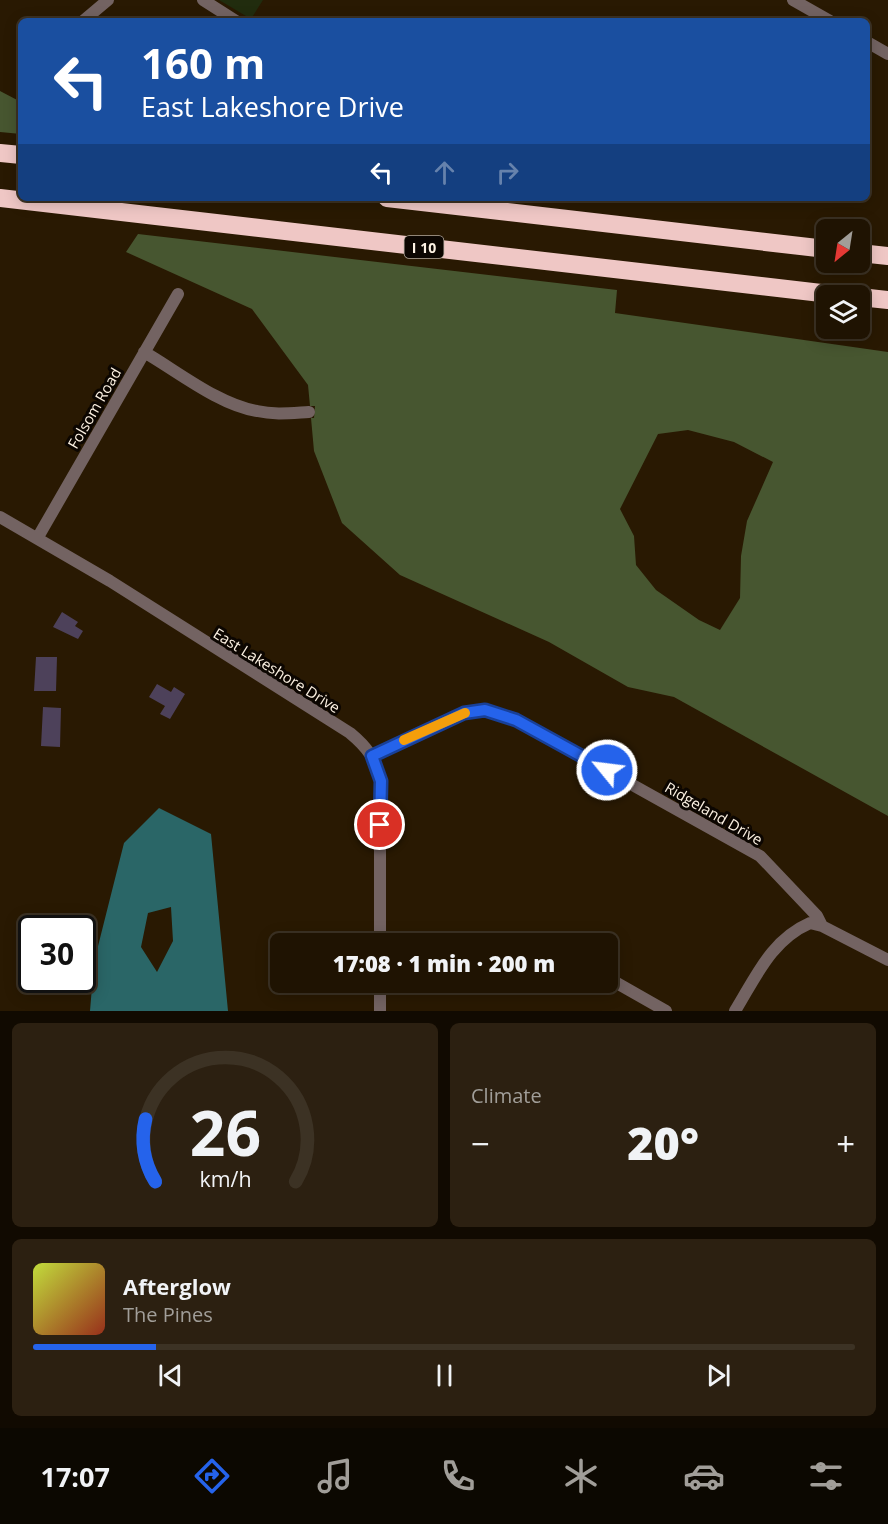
<!DOCTYPE html>
<html lang="en">
<head>
<meta charset="utf-8">
<style>
	:root { --surface:#1f1302; --page:#2c2011; --text:#f1f3f6; --muted:#a19e99; --line:#3c3224; --accent:#2563eb }
	body { margin:0; font-family:"Open Sans",sans-serif; background:var(--page); color:var(--text); height:100vh; display:flex; flex-direction:column; font-size:22px; white-space:nowrap }
	* { box-sizing:border-box; margin:0 }
	p { font-size:20px; color:var(--muted) }
	.icon { flex:none; width:33px; height:33px; fill:none; stroke:currentColor; stroke-width:2; stroke-linecap:round; stroke-linejoin:round }
	.map { position:relative; height:1011px; overflow:hidden }
	.side { display:flex; flex-direction:column; gap:12px; padding:12px; background:#110a01; flex:1 }
	.side>* { flex:none }
	.hud { position:absolute; left:18px; top:18px; width:852px; height:183px; border-radius:9px; box-shadow:0 3px 15px #0003,0 0 0 2px var(--line); background:#1a4fa0; color:#fff; overflow:hidden }
	.needle { width:39px; rotate:210deg }
	.fabs { position:absolute; left:816px; top:219px; display:grid; gap:12px }
	.fabs a { display:grid; place-items:center; width:54px; height:54px; border-radius:9px; background:var(--surface); box-shadow:0 3px 15px #0003,0 0 0 2px var(--line); font-size:30px }
	.speed { position:absolute; left:18px; top:915px; display:flex; gap:12px; font-size:30px; font-weight:700; text-align:center }
	.speed>* { display:grid; place-content:center; width:78px; height:78px; border-radius:50%; background:var(--surface); box-shadow:0 3px 15px #0003,0 0 0 2px var(--line); line-height:1 }
	.speed .limit { border:3px solid #111; border-radius:9px; background:#fff; color:#111 }
	.pin { position:absolute; display:grid; place-items:center; width:51px; height:51px; color:#fff; margin:-26px; border:3px solid #fff; border-radius:50%; box-shadow:0 2px 6px #0007 }
	.me { position:absolute; width:66px; margin:-33px; rotate:299deg; stroke-linejoin:round; filter:drop-shadow(0 0 4px #0008) }
	.turn { display:flex; align-items:center; gap:21px; height:126px; padding:0 24px; font-size:27px }
	.turn .icon { width:78px; height:78px; stroke-width:2.5 }
	.turn b { display:block; font-size:42px; line-height:51px }
	.lanes { display:flex; align-items:center; height:57px; padding:0 24px; background:#0003; justify-content:center; gap:30px; direction:ltr }
	.lanes .off { opacity:.35 }
	.big { font-size:45px; font-weight:800; line-height:1.1 }
	.side .tile { flex:1; display:flex; flex-direction:column; justify-content:center; gap:9px; min-width:0; padding:0 21px; border-radius:9px; background:var(--page) }
	.side .dial { align-items:center; gap:0 }
	.dial svg { height:156px; overflow:visible; fill:none; stroke:var(--line); stroke-width:7; stroke-linecap:round; text-anchor:middle }
	.dial text { fill:var(--text); stroke:none }
	.song { display:flex; align-items:center; gap:18px }
	.cover { width:72px; height:72px; border-radius:9px; background:linear-gradient(135deg,hsl(70 70% 55%),hsl(10 70% 35%)) }
	.played { height:6px; border-radius:3px; background:linear-gradient(90deg,var(--accent) 15%,var(--line) 15%) }
	.keys { display:flex; justify-content:space-around; direction:ltr }
	.heat { display:flex; justify-content:space-between; align-items:center; font-size:33px; direction:ltr }
	.side .tiles { flex:1; display:grid; gap:12px; grid-template-columns:1fr 1fr }
	.tile:last-child { grid-column:span 2 }
	.trip { position:absolute; left:270px; top:933px; width:348px; height:60px; border-radius:9px; background:var(--surface); box-shadow:0 3px 15px #0003,0 0 0 2px var(--line); font-weight:800; line-height:60px; text-align:center }
	.tab-bar { display:flex; height:96px; justify-content:space-around; align-items:center; background:#0c0801; color:var(--muted) }
	.tab-bar .icon { width:42px; height:42px }
	.tab-bar .selected { color:var(--accent) }
	.tab-bar b { font-size:27px; color:var(--text) }
	.map>svg:first-child { display:block }
	.green { fill:#212c0e }
	.forest { fill:#475630; fill-rule:evenodd }
	.water { fill:#2a6667; fill-rule:evenodd }
	.building { fill:#4d415a }
	.lines { fill:none; stroke-linecap:round; stroke-linejoin:round }
	.minor { stroke:#736362; stroke-width:12 }
	.highway { stroke:#efc7c5; stroke-width:18 }
	.route-casing { stroke:#184099; stroke-width:15 }
	.route { stroke:#2563eb; stroke-width:10 }
	.slow { stroke:#f59e0b; stroke-width:10 }
	.labels { text-anchor:middle; dominant-baseline:central; stroke-width:6; stroke-linejoin:round; paint-order:stroke }
	.shield { fill:#0c0601; stroke:#b5ab9f; stroke-width:1.5 }
	.shield-label { font-size:14px; font-weight:bold; fill:#fdf2e3 }
	.street-label { font-size:15px; fill:#fdf2e3; stroke:#0c0601 }
</style>
</head>
<body>
<div class="map">
<svg width="888" height="1011" viewBox="0 0 888 1011">
	<rect width="100%" height="100%" fill="#291902"/>
	<path class="green" d="M 219,0 L 263,0 L 251,19 Z"/>
	<path class="forest" d="M 0,91 L 21,102 L 21,134 L 0,132 Z
		M 138,234 L 617,290 L 615,313 L 888,352 L 888,816 L 674,697 L 628,687 L 549,642 L 400,575 L 342,523 L 314,451 L 311,418 L 314,418 L 315,406 L 310,406 L 308,385 L 252,309 L 126,252 ZM 688,430 L 734,442 L 773,462 L 747,521 L 741,556 L 740,598 L 720,630 L 699,620 L 656,590 L 636,565 L 634,536 L 620,509 L 658,434 Z"/>
	<path class="water" d="M 159,808 L 211,834 L 228,1011 L 90,1011 L 94,962 L 124,843 ZM 171,907 L 173,941 L 157,972 L 141,947 L 148,913 Z"/>
	<path class="building" d="M 62,612 L 78,622 L 75,626 L 83,631 L 78,639 L 53,627 Z
		M 36,657 L 57,657 L 56,691 L 34,691 Z
		M 157,684 L 171,692 L 174,687 L 185,694 L 170,719 L 160,714 L 165,706 L 149,697 Z
		M 43,707 L 61,708 L 60,747 L 41,746 Z"/>
	<g class="lines">
		<path class="minor" d="M 203,0 L 236,21
			M 793,0 L 830,21
			M 83,21 L 108,0
			M 867,42 L 888,54
			M 144,352 C 177,371 219,405 257,411 C 274,415 291,413 309,412
			M 0,517 L 110,581 L 350,733 C 367,747 376,759 380,781 L 380,944
			M 38,537 L 178,294
			M 372,756 L 464,713 L 485,710 L 516,720 L 760,856 L 817,916 L 822,926 L 888,960
			M 608,978 L 666,1011
			M 380,982 L 380,1011
			M 552,985 L 556,982
			M 735,1011 C 756,977 771,940 810,923 L 822,926"/>
		<path class="highway" d="M 0,153 L 21,155
			M 0,198 L 847,296
			M 387,198 L 826,249
			M 860,253 L 888,256
			M 860,297 L 888,300"/>
	</g>
	<g class="lines">
		<g class="route-casing">
			<path id="route" d="M 380,825 L 381,781 L 372,756 L 464,713 L 485,710 L 516,720 L 607,770"/>
		</g>
		<use href="#route" class="route"/>
		<path class="slow" d="M 404,740 L 465,713"/>
	</g>
	<g class="labels">
		<rect class="shield" x="404.5" y="236" width="39" height="22" rx="4.5"/>
		<g class="shield-label">
			<text x="424" y="247">I 10</text>
		</g>
		<g class="street-label">
			<text transform="translate(94 408) rotate(-60)">Folsom Road</text>
			<text transform="translate(277 670) rotate(32)">East Lakeshore Drive</text>
			<text transform="translate(714 813) rotate(30)">Ridgeland Drive</text>
		</g>
	</g>
</svg>
<div class="fabs">
<a><svg class="needle" viewBox="-14 -14 28 28"><path d="M0-13l5 13h-10z" fill="#e53935"/><path d="M0 13l5-13h-10z" fill="#a19e99"/></svg></a>
<a><svg class="icon" aria-label="layers" viewBox="0 0 24 24"><path d="M12 4l9 5-9 5-9-5zM3 14l9 5 9-5"/></svg></a>
</div>
<div class="speed"><div class="limit">30</div></div>
<div class="pin" style="left:380px;top:825px;background:#d93025"><svg class="icon" aria-label="arrive" viewBox="0 0 24 24"><path d="M6 21V4h12l-3 4 3 4H6"/></svg></div>
<svg class="me" style="left:607px;top:770px" viewBox="-20 -20 40 40"><circle r="17" fill="#2563eb" stroke="#fff" stroke-width="3"/><path d="M0-11L8 9 0 5-8 9z" fill="#fff"/></svg>
<div class="trip">17:08 · 1 min · 200 m</div>
<div class="hud">
<div class="turn"><svg class="icon" aria-label="left" viewBox="0 0 24 24"><path d="M17 20v-9H6M10 6l-5 5 5 5"/></svg><div><b>160 m</b>East Lakeshore Drive</div></div>
<div class="lanes"><svg class="icon" aria-label="left" viewBox="0 0 24 24"><path d="M17 20v-9H6M10 6l-5 5 5 5"/></svg><svg class="icon off" aria-label="ahead" viewBox="0 0 24 24"><path d="M12 20V5M6 11l6-6 6 6"/></svg><svg class="icon off" aria-label="right" viewBox="0 0 24 24"><path d="M7 20v-9h11M14 6l5 5-5 5"/></svg></div>
</div>
</div>
<section class="side">
<div class="tiles">
<div class="tile dial"><svg viewBox="0 0 100 80">
<path d="M14 69A42 42 0 1 1 86 69"/>
<path d="M14 69A42 42 0 0 1 9 37" stroke="#2563eb"/>
<text x="50" y="56" font-size="32" font-weight="700">26</text>
<text x="50" y="72" font-size="11">km/h</text>
</svg></div>
<div class="tile"><p>Climate</p>
<div class="heat"><a>−</a><b class="big">20°</b><a>+</a></div>
</div>
<div class="tile">
<div class="song"><i class="cover"></i><div><b>Afterglow</b><p>The Pines</p></div></div>
<div class="played"></div>
<div class="keys"><svg class="icon" aria-label="previous" viewBox="0 0 24 24"><path d="M18 5L8 12l10 7zM5 5v14"/></svg><svg class="icon" aria-label="pause" viewBox="0 0 24 24"><path d="M8 5v14M16 5v14"/></svg><svg class="icon" aria-label="next" viewBox="0 0 24 24"><path d="M6 5l10 7-10 7zM19 5v14"/></svg></div>
</div>
</div>
</section>
<nav class="tab-bar">
<b>17:07</b>
<svg class="icon selected" aria-label="directions" viewBox="0 0 24 24"><path d="M12 3l9 9-9 9-9-9zM9 14v-3h6M13 9l2 2-2 2"/></svg>
<svg class="icon" aria-label="music" viewBox="0 0 24 24"><path d="M9 18V5l10-2v13"/><circle cx="6" cy="18" r="3"/><circle cx="16" cy="16" r="3"/></svg>
<svg class="icon" aria-label="phone" viewBox="0 0 24 24"><path d="M5 4h4l2 5-3 2q2 4 5 5l2-3 5 2v4C11 20 4 13 5 4z"/></svg>
<svg class="icon" aria-label="climate" viewBox="0 0 24 24"><path d="M12 3v18M4 7l16 10M4 17L20 7"/></svg>
<svg class="icon" aria-label="car" viewBox="0 0 24 24"><path d="M5 17H2v-5l4-1 3-4h7l3 4 3 1v5h-3M9 17h6M6 11h13"/><circle cx="7" cy="17" r="2"/><circle cx="17" cy="17" r="2"/></svg>
<svg class="icon" aria-label="filters" viewBox="0 0 24 24"><path d="M4 7h16M4 17h16"/><circle cx="9" cy="7" r="2"/><circle cx="15" cy="17" r="2"/></svg>
</nav>
</body>
</html>
